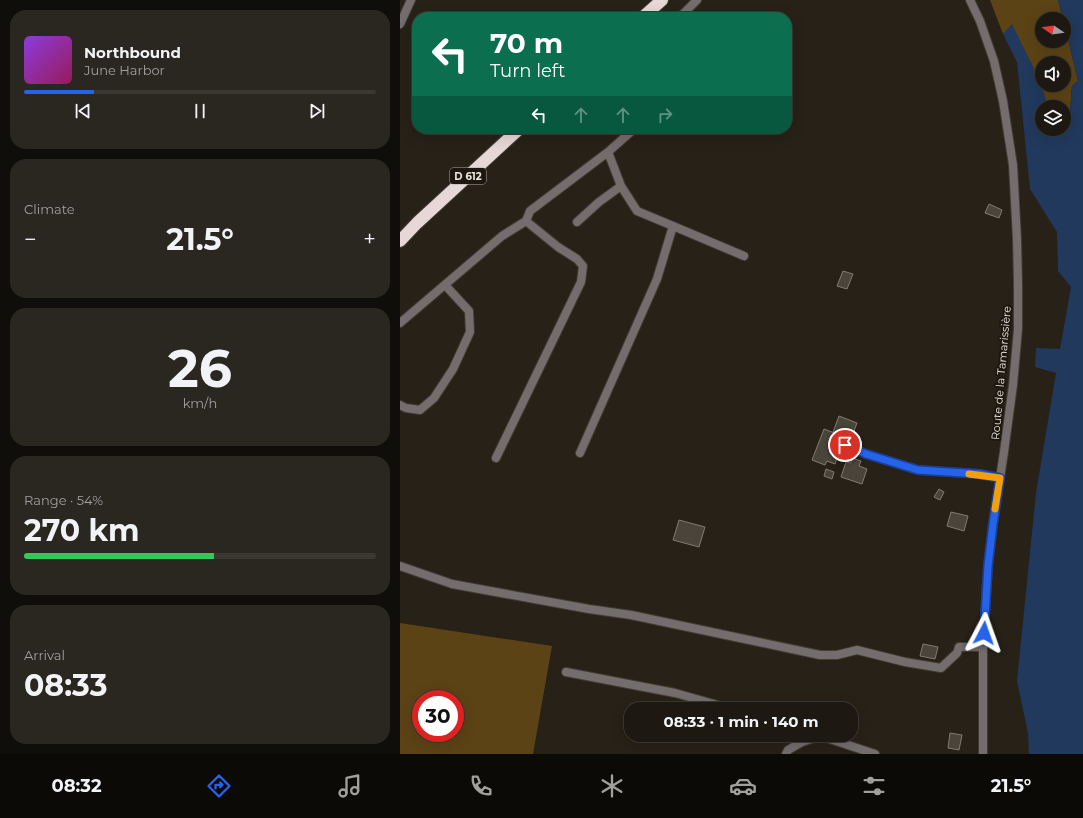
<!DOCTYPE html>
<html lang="en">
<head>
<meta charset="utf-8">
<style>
	:root { --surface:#1d1912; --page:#2a2620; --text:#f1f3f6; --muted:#a0a09f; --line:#3b3832; --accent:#2563eb }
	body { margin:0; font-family:Montserrat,sans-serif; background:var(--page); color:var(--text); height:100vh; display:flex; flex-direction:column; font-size:15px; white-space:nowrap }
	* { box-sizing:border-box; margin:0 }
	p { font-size:13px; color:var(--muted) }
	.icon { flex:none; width:22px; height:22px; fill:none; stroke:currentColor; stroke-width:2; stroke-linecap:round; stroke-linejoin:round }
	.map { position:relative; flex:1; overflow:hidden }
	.side { display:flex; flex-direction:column; gap:10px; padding:10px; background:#100e0a; width:400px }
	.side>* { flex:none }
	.hud { position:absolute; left:12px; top:12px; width:380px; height:122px; border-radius:16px; box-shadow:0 4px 16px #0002,0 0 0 1px var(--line); background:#0b6e4f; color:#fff; overflow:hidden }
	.needle { width:26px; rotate:283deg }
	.buttons { position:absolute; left:635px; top:12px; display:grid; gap:8px }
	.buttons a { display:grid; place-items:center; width:36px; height:36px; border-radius:50%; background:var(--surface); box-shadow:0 4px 16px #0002,0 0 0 1px var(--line); font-size:20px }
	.speed { position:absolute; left:12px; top:690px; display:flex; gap:8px; font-size:20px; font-weight:700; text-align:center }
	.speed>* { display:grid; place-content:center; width:52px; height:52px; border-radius:50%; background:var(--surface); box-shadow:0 4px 16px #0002,0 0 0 1px var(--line); line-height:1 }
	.speed .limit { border:6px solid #d22; background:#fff; color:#111 }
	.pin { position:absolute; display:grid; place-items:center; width:34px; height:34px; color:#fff; margin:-17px; border:2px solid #fff; border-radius:50%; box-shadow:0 1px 4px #0007 }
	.me { position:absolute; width:44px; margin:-22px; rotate:4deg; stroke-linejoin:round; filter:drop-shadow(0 0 3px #0008) }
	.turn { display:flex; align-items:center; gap:14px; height:84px; padding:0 12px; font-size:18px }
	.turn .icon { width:52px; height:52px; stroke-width:2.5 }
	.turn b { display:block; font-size:28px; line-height:34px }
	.lanes { display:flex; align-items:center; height:38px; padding:0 12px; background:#0003; justify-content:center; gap:20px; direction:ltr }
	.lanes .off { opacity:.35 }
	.big { font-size:30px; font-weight:700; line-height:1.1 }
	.side .tile { flex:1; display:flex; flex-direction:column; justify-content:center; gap:6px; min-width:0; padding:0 14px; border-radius:16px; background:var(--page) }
	.side .dial { align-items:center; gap:0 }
	.dial b { font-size:52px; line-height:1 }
	.song { display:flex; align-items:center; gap:12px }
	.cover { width:48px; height:48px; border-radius:6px; background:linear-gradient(135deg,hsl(270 70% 55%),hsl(330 70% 35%)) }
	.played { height:4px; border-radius:2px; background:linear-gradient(90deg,var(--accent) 20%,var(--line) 20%) }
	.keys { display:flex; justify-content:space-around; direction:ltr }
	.heat { display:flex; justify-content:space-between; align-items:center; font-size:22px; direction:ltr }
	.charge { height:6px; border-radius:3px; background:linear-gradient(90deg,#34c759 54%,var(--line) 0) }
	.trip { position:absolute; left:224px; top:702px; width:234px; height:40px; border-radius:16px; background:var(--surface); box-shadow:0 4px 16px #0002,0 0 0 1px var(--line); font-weight:700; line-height:40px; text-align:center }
	.menu { display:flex; height:64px; justify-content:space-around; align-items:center; background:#0c0a07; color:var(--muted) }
	.menu .icon { width:28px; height:28px }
	.menu .on { color:var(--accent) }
	.menu b { font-size:18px; color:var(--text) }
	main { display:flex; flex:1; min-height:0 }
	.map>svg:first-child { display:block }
	.green { fill:#5c4316; fill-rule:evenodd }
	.water { fill:#21395d }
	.building { fill:#4a443b; stroke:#827b71 }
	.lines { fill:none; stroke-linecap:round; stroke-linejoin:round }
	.lane-casing { stroke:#423d34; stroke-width:10 }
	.street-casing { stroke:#423d34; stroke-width:10 }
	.highway-casing { stroke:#423d34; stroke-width:14 }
	.lane { stroke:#736d6d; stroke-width:8 }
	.street { stroke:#736d6d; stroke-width:8 }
	.highway { stroke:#e7d7d7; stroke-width:12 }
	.route-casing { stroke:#184099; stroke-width:10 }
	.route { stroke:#2563eb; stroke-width:7 }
	.slow { stroke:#f59e0b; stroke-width:7 }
	.labels { text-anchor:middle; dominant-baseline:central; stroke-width:4; stroke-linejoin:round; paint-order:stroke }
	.shield { fill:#1d180f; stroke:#ada9a2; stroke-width:1 }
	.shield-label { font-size:10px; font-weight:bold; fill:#ebe7e1 }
	.street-label { font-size:11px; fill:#ebe7e1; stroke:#1d180f }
</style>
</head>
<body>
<main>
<section class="side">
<div class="tile">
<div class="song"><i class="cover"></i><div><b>Northbound</b><p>June Harbor</p></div></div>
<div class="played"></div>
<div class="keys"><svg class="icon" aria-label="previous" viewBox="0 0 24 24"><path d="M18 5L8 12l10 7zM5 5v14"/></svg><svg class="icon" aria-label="pause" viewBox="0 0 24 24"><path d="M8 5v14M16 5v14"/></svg><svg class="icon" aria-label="next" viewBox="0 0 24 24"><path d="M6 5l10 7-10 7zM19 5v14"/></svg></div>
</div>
<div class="tile"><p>Climate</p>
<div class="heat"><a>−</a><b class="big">21.5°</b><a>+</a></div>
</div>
<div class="tile dial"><b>26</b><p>km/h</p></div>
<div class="tile"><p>Range · 54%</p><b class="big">270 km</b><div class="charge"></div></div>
<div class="tile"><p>Arrival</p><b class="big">08:33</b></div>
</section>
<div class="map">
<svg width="683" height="754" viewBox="0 0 683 754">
	<rect width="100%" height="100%" fill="#272118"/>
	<path class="green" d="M 590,0 L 658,0 L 663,19 L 642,19 L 642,41 L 664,41 L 664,23 L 678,81 L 672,86 L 670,111 L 664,120 L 664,107 L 648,107 L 639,79 L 612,25 L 603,34 ZM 642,63 L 664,63 L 664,85 L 642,85 Z
		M 0,623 L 152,646 L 133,754 L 0,754 ZM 21,699 L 55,699 L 55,733 L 21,733 Z"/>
	<path class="water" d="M 658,0 L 683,0 L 683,754 L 629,754 L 628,733 L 617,681 L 636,493 L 656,373 L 635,367 L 636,348 L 660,349 L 671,287 L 658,271 L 657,232 L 630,189 L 617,62 L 603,34 L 612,24 L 639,79 L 648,107 L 642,107 L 642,129 L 664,129 L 664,120 L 670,111 L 672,86 L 678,81 L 664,23 L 664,19 L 663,19 Z"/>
	<path class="building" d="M 589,204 L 602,210 L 599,218 L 585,213 Z
		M 443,271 L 453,274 L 447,289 L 437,286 Z
		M 439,416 L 457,423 L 451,439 L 433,432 Z
		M 424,429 L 437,434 L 433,444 L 441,448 L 435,464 L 427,461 L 425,465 L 412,460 Z
		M 452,458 L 461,461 L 459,466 L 467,469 L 462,484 L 441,477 L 446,462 L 451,463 Z
		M 426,469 L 434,472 L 432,479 L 424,476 Z
		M 539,489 L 544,492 L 540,500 L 534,497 Z
		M 551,512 L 568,516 L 564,531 L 547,526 Z
		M 279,520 L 305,527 L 299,547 L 273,540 Z
		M 523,644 L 538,647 L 535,659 L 520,656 Z
		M 550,733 L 562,735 L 559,750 L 548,748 Z"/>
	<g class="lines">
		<g class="lane-casing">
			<path id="lane" d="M 280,17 L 297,0
				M 177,222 L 199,202 L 221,186
				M 273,226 L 344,256
				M 0,323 L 102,236 L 126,221 L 130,211 L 208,152 L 234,129
				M 0,405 L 6,408 L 20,410 L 34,398 L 53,369 L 70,332 L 69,311 L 45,285
				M 445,445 L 466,454 L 518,470 L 579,474 L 600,478
				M 180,453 L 257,279 L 273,226 L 237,211 L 221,186 L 208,152
				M 96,458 L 181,282 L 183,266 L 177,259 L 158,247 L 126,221
				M 0,566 L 52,584 L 189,609 L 231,615 L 420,655 L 437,655 L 457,650 L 505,662 L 541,668 L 557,653 L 559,647 L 583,647
				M 166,672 L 275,693 L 332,709
				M 418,735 L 475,754
				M 386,754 L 388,750 L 402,742 L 420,736"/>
		</g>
		<g class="street-casing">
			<path id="street" d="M 570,0 L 580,21 L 594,61 L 603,101 L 613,165 L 617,239 L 618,284 L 618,329 L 613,385 L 604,452 L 593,524 L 588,566 L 583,647 L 583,754
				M 0,24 L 11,0"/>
		</g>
		<g class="highway-casing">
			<path id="highway" d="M 243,17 L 262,0
				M 0,241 L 17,223 L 119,129"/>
		</g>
		<use href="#lane" class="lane"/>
		<use href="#street" class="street"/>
		<use href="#highway" class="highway"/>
	</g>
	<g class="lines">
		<g class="route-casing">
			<path id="route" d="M 445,445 L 466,454 L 518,470 L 580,474 L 600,478 L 593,524 L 588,566 L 584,633"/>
		</g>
		<use href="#route" class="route"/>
		<path class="slow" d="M 569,474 L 600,478 L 595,509"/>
	</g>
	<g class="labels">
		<rect class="shield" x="50" y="168" width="36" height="16" rx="3"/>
		<g class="shield-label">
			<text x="68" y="176">D 612</text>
		</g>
		<g class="street-label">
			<text transform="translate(601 373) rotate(-85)">Route de la Tamarissière</text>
		</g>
	</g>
</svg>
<div class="buttons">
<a><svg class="needle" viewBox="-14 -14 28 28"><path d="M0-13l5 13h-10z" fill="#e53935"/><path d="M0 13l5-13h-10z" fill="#a0a09f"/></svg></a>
<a><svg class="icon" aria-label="sound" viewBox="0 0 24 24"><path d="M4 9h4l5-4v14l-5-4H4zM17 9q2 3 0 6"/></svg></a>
<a><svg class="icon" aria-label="layers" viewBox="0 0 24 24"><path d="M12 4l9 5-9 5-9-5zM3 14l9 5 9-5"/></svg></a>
</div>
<div class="speed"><div class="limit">30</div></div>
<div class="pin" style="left:445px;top:445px;background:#d93025"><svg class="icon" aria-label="arrive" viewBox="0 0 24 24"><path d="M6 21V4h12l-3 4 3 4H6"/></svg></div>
<svg class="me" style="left:584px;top:633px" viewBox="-20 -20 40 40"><path d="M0-17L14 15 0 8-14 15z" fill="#2563eb" stroke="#fff" stroke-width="4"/></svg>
<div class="trip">08:33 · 1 min · 140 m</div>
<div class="hud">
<div class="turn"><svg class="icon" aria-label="left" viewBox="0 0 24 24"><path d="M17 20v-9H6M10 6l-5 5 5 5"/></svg><div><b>70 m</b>Turn left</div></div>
<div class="lanes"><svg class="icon" aria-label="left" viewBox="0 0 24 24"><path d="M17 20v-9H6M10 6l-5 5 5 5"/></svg><svg class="icon off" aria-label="ahead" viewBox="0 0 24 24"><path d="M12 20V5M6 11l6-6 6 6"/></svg><svg class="icon off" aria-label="ahead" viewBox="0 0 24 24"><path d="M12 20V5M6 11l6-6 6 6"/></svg><svg class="icon off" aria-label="right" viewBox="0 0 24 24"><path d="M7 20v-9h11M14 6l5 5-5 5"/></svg></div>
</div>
</div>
</main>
<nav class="menu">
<b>08:32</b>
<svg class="icon on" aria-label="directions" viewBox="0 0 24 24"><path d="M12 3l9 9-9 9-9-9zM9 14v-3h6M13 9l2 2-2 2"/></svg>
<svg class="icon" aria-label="music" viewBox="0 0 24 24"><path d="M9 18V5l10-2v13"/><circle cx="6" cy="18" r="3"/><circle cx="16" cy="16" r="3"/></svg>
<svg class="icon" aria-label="phone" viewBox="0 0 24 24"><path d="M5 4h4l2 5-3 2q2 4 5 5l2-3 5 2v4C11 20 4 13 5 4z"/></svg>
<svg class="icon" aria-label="climate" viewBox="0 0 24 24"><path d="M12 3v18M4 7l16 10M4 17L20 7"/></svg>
<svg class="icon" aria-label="car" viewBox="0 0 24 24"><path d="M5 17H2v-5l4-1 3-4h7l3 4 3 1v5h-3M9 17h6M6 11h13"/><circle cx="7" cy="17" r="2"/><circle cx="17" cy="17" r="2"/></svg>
<svg class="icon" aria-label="filters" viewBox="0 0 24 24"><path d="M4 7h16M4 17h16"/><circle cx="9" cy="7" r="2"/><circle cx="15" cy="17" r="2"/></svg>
<b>21.5°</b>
</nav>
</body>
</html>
